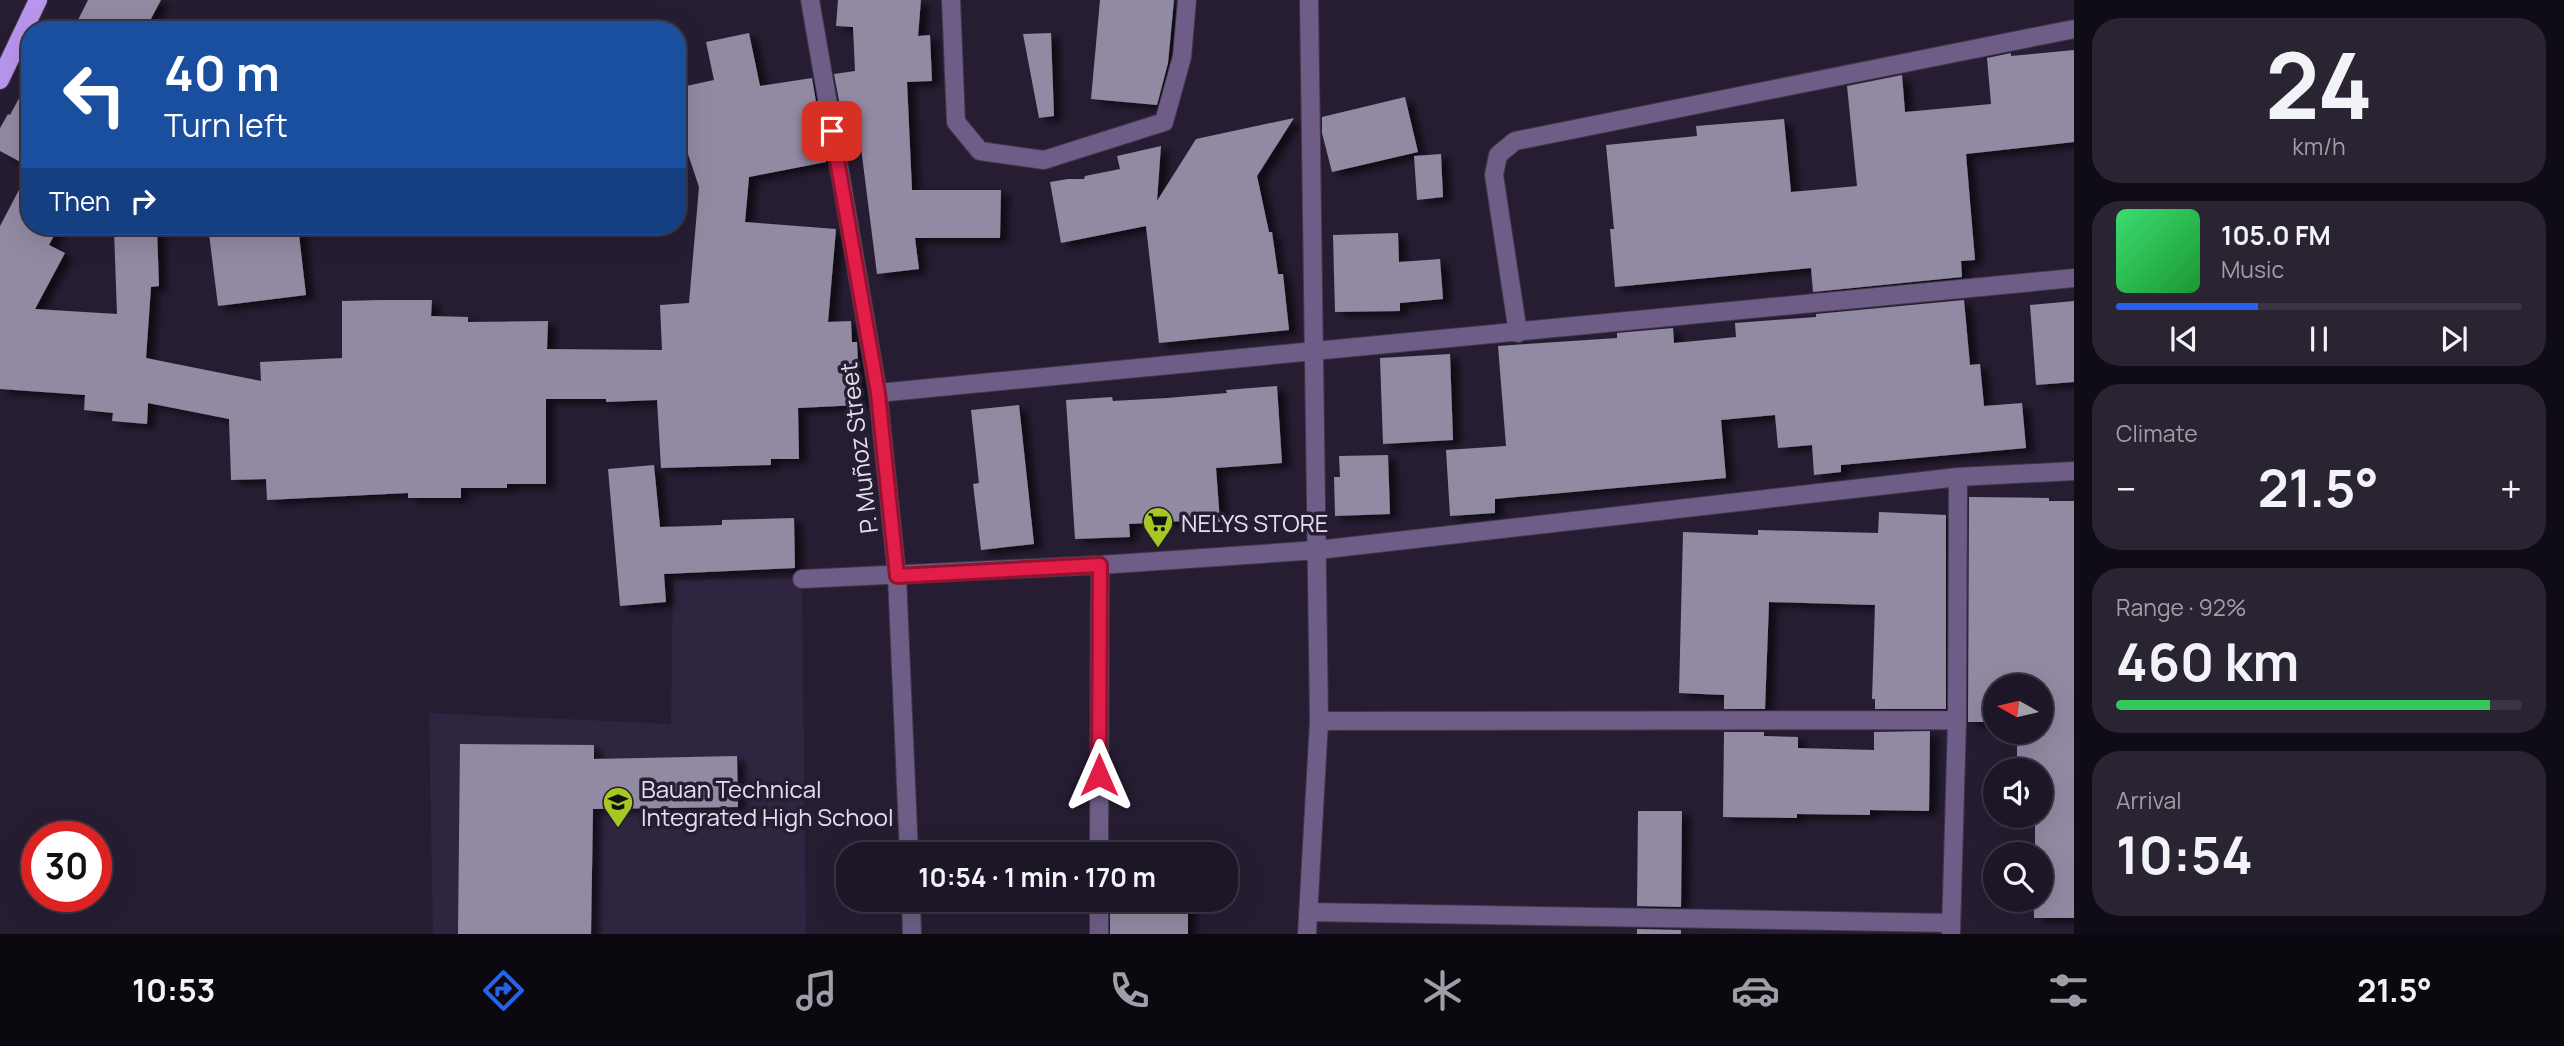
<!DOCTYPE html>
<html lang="en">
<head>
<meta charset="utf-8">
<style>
	:root { --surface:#1c1626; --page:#292332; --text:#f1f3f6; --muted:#a09fa7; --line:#3a3543; --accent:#2563eb }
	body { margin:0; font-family:Manrope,sans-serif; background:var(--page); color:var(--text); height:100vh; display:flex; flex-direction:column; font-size:26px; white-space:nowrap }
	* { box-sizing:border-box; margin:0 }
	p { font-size:23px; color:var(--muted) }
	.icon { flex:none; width:38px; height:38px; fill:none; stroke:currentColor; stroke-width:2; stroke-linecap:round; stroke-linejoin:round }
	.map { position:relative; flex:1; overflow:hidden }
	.details { display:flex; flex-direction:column; gap:18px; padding:18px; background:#0f0c15; width:490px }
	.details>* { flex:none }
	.guide { position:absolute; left:21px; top:21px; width:665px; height:214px; border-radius:28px; box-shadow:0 7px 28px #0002,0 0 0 2px var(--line); background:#1a4fa0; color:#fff; overflow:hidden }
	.needle { width:46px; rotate:278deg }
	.tools { position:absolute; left:1983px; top:674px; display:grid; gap:14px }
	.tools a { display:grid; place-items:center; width:70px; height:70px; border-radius:50%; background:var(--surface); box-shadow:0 7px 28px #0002,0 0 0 2px var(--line); font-size:35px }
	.speed { position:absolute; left:21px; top:821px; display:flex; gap:14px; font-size:35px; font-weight:700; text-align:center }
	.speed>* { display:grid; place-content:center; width:91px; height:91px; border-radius:50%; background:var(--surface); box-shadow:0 7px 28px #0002,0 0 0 2px var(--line); line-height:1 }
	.speed .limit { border:10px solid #d22; background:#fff; color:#111 }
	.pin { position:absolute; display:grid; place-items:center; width:60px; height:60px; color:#fff; margin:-30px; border-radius:14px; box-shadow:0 4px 10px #0006 }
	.me { position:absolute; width:77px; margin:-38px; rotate:0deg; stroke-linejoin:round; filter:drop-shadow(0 0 5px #0008) }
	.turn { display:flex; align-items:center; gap:24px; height:147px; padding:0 28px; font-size:32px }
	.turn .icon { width:91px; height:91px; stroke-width:2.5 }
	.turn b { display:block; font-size:49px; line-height:60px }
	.then { display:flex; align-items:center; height:66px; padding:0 28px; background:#0003; gap:14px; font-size:26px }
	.big { font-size:52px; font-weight:700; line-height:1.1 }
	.details .card { flex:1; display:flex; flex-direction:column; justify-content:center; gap:10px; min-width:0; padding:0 24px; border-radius:28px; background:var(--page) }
	.details .dial { align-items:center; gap:0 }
	.dial b { font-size:91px; line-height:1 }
	.song { display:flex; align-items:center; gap:21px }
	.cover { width:84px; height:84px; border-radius:10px; background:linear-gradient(135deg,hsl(140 70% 55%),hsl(130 70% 35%)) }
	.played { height:7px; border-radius:4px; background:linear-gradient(90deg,var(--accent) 35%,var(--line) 35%) }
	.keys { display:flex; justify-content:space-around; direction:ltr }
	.heat { display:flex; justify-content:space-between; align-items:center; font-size:38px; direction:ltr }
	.charge { height:10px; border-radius:5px; background:linear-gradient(90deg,#34c759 92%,var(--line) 0) }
	.trip { position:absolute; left:836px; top:842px; width:402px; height:70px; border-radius:28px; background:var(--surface); box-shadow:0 7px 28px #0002,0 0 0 2px var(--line); font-weight:700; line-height:70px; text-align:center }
	.tabs { display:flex; height:112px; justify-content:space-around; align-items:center; background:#0b090f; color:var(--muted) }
	.tabs .icon { width:49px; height:49px }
	.tabs .active { color:var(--accent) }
	.tabs b { font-size:32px; color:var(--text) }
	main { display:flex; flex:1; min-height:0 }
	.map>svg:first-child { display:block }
	.built { fill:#302540 }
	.building { fill:#9289a3; filter:url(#shadow) }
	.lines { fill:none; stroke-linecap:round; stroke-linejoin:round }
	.street-casing { stroke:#41384c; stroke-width:20 }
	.primary-casing { stroke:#41384c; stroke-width:20 }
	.street { stroke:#6d5d87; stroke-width:18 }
	.primary { stroke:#b996ed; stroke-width:18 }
	.route-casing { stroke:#92132f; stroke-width:18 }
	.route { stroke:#e11d48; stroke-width:12 }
	.labels { text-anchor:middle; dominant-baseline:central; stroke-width:7; stroke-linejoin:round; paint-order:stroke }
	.street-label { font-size:24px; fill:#e4dfed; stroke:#261d32 }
	.poi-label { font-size:24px; fill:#e4dfed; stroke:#261d32; text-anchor:start }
</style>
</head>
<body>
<main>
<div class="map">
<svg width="2074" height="934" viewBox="0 0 2074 934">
	<defs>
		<filter id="shadow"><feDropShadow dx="8" dy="4.5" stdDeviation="3.5" flood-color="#0009"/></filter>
	</defs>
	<rect width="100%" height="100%" fill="#261d32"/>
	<path class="built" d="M 802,579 L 806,934 L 433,934 L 429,713 L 671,724 L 673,580 Z"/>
	<path class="building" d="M 88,0 L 161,0 L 145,30 L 73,30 Z
		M 838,0 L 921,0 L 918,36 L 930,35 L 932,81 L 907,82 L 912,190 L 1001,190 L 1000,238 L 915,238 L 919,269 L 877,274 L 858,124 L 845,124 L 845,133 L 834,74 L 855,71 L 853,27 L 836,26 Z
		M 1100,0 L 1174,0 L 1168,63 L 1157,105 L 1091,99 Z
		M 749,33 L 760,86 L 812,78 L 826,162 L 749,177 L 745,222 L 836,229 L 828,322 L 851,321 L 852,342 L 857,342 L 860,405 L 798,408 L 799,459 L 771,459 L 771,465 L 661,468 L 657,400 L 606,402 L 606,399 L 546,399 L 546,484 L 507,484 L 507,488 L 461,488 L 461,498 L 408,498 L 408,493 L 267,500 L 266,479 L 231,480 L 229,419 L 148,403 L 147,424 L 112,421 L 113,413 L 84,410 L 85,395 L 0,389 L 0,226 L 30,169 L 30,226 L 59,226 L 49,245 L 65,253 L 35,309 L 117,314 L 114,230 L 157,229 L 159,286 L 151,287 L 146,358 L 261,381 L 260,362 L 342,358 L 342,301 L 382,300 L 432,300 L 431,316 L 468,317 L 468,322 L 548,321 L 547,349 L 662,350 L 660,305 L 689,303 L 699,187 L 677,121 L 677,88 L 714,80 L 706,42 Z
		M 1051,33 L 1054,116 L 1039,118 L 1023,34 Z
		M 2074,50 L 2074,142 L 1966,154 L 1975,260 L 1961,261 L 1962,277 L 1813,292 L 1811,268 L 1615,287 L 1610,229 L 1614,229 L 1606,145 L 1697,136 L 1696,126 L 1784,119 L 1791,192 L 1857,186 L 1847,86 L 1902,75 L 1905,112 L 1991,104 L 1987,58 L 2011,53 L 2011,56 Z
		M 30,78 L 30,167 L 0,151 L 0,128 L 8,114 L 10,115 Z
		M 1405,97 L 1418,152 L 1332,172 L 1322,133 L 1322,117 Z
		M 1294,118 L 1257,176 L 1269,232 L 1272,232 L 1278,274 L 1283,274 L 1289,330 L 1159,343 L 1146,226 L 1061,243 L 1050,182 L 1068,179 L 1084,179 L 1085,176 L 1120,169 L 1117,156 L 1161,146 L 1157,201 L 1196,139 Z
		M 1441,154 L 1443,197 L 1417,200 L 1414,156 Z
		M 208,226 L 298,226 L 306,295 L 218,306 Z
		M 1398,233 L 1399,262 L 1440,259 L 1443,299 L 1400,303 L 1400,311 L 1335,312 L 1333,235 Z
		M 1964,300 L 1970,365 L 1980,364 L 1984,406 L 2022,403 L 2026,448 L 1841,465 L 1841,472 L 1814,475 L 1812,445 L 1778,448 L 1775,415 L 1721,420 L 1726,478 L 1495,499 L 1495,513 L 1450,516 L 1446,450 L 1506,446 L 1498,346 L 1617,338 L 1617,333 L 1673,328 L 1674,343 L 1736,337 L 1735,323 L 1816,317 L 1816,314 Z
		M 2074,301 L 2074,382 L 2036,385 L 2030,305 Z
		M 1450,354 L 1453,440 L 1383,444 L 1380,358 Z
		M 1277,386 L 1282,463 L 1216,468 L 1220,522 L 1183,525 L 1183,521 L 1129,524 L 1130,537 L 1075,539 L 1066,400 L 1112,397 L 1113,401 L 1167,398 L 1227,393 L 1226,390 Z
		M 1019,405 L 1034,544 L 981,550 L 973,484 L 979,483 L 971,410 Z
		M 1388,455 L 1390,514 L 1335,516 L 1334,477 L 1340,477 L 1339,456 Z
		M 654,465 L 660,527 L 722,525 L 722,520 L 794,518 L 795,568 L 664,574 L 666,602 L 620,606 L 608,469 Z
		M 1969,497 L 2049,498 L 2049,501 L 2074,501 L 2074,918 L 2034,918 L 2034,900 L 2040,900 L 2040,854 L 2035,854 L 2035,821 L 2040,821 L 2040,770 L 2017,770 L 2017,732 L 2040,732 L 2040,686 L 1995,686 L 1995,722 L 1968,722 Z
		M 1879,512 L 1946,515 L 1946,709 L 1875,709 L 1875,699 L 1872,699 L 1875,605 L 1769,602 L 1765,709 L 1724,709 L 1724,695 L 1679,693 L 1683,532 L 1758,535 L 1758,530 L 1878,533 Z
		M 1930,731 L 1929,811 L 1870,810 L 1870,815 L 1797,814 L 1797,818 L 1723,817 L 1724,732 L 1764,732 L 1764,736 L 1798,737 L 1798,748 L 1874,750 L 1874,732 Z
		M 460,744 L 594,745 L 594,759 L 737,756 L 738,807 L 593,809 L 591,934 L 458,934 Z
		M 1638,811 L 1682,811 L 1681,907 L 1637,906 Z
		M 1110,900 L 1188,900 L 1188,934 L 1110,934 Z
		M 1637,929 L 1681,930 L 1681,934 L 1637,934 Z"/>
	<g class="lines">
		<g class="street-casing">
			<path id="street" d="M 810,0 L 878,393 L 897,576 L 909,854
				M 951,0 L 956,122 L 980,151 L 1044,160 L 1164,122 L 1182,57 L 1187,0
				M 1518,333 L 1494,175 L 1498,155 L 1515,141 L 2074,29
				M 878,393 L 2074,278
				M 802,579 L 1100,565 L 1318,550 L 1958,477 L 2074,471
				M 1319,721 L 1957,720
				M 1099,854 L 1100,565
				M 911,900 L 912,934
				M 1308,912 L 1950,923
				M 1951,932 L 1957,720 L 1958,477
				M 1099,934 L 1099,900
				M 1307,934 L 1319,721 L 1309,0"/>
		</g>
		<g class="primary-casing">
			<path id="primary" d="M 0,80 L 38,0"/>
		</g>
		<use href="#street" class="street"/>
		<use href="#primary" class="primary"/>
	</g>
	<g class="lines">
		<g class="route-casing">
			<path id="route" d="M 832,131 L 878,393 L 897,576 L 1100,565 L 1099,775"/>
		</g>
		<use href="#route" class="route"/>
	</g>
	<defs>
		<g id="supermarket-pin" transform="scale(1.575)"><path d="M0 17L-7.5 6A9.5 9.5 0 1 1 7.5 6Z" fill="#a6c822" stroke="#261d32"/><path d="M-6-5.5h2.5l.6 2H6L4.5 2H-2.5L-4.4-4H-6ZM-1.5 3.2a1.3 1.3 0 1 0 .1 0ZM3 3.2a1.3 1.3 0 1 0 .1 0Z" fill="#111"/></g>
		<g id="school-pin" transform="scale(1.575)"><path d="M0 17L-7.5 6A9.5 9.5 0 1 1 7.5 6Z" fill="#a6c822" stroke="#261d32"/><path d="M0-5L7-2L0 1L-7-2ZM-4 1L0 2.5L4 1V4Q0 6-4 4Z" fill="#111"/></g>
	</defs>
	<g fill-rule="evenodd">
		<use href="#supermarket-pin" x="1158" y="522"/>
		<use href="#school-pin" x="618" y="802"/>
	</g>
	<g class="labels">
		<g class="street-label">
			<text transform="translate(858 448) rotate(-97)">P. Muñoz Street</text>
		</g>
		<g class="poi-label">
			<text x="1181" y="522">NELYS STORE</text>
			<text x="641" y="788">Bauan Technical<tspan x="641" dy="28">Integrated High School</tspan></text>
		</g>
	</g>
</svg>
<div class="tools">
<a><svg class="needle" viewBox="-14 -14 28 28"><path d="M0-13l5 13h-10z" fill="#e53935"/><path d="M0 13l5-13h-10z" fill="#a09fa7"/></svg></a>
<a><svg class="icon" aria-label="sound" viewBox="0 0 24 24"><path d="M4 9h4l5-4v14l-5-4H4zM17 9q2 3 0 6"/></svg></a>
<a><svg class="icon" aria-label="search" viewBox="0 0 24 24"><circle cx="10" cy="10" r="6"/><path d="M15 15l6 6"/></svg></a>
</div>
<div class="speed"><div class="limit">30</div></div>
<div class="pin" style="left:832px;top:131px;background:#d93025"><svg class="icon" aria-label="arrive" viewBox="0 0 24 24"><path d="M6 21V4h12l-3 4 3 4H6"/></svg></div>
<svg class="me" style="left:1099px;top:775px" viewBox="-20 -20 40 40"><path d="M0-17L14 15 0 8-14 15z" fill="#e11d48" stroke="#fff" stroke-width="4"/></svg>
<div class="trip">10:54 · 1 min · 170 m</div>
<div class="guide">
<div class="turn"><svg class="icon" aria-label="left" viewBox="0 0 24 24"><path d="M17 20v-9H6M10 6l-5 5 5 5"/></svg><div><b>40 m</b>Turn left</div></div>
<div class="then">Then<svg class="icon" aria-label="right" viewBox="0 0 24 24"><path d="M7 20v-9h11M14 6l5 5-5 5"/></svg></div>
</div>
</div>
<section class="details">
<div class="card dial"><b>24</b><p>km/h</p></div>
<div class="card">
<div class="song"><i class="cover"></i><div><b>105.0 FM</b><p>Music</p></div></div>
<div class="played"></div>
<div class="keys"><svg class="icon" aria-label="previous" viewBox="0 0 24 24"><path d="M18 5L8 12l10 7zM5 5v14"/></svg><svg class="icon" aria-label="pause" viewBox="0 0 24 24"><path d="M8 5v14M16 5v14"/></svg><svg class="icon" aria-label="next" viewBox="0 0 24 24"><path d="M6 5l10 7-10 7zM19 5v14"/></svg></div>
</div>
<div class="card"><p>Climate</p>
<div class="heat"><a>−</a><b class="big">21.5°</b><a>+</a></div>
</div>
<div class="card"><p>Range · 92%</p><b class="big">460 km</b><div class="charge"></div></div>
<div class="card"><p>Arrival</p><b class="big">10:54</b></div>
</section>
</main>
<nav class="tabs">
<b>10:53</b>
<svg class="icon active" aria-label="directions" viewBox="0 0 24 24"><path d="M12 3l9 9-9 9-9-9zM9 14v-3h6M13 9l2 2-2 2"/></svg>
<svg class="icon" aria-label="music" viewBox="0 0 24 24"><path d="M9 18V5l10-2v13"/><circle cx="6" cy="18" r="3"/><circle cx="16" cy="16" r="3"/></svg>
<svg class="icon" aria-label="phone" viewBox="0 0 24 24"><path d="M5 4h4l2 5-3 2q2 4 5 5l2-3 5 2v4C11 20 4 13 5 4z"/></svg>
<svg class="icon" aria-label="climate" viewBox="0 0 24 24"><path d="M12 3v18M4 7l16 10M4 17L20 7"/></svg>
<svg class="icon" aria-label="car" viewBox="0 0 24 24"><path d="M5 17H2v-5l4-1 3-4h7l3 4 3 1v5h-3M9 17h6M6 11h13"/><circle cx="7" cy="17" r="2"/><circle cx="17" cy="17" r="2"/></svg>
<svg class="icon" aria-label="filters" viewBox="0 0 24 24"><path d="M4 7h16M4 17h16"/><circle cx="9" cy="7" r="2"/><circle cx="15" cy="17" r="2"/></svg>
<b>21.5°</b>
</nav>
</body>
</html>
